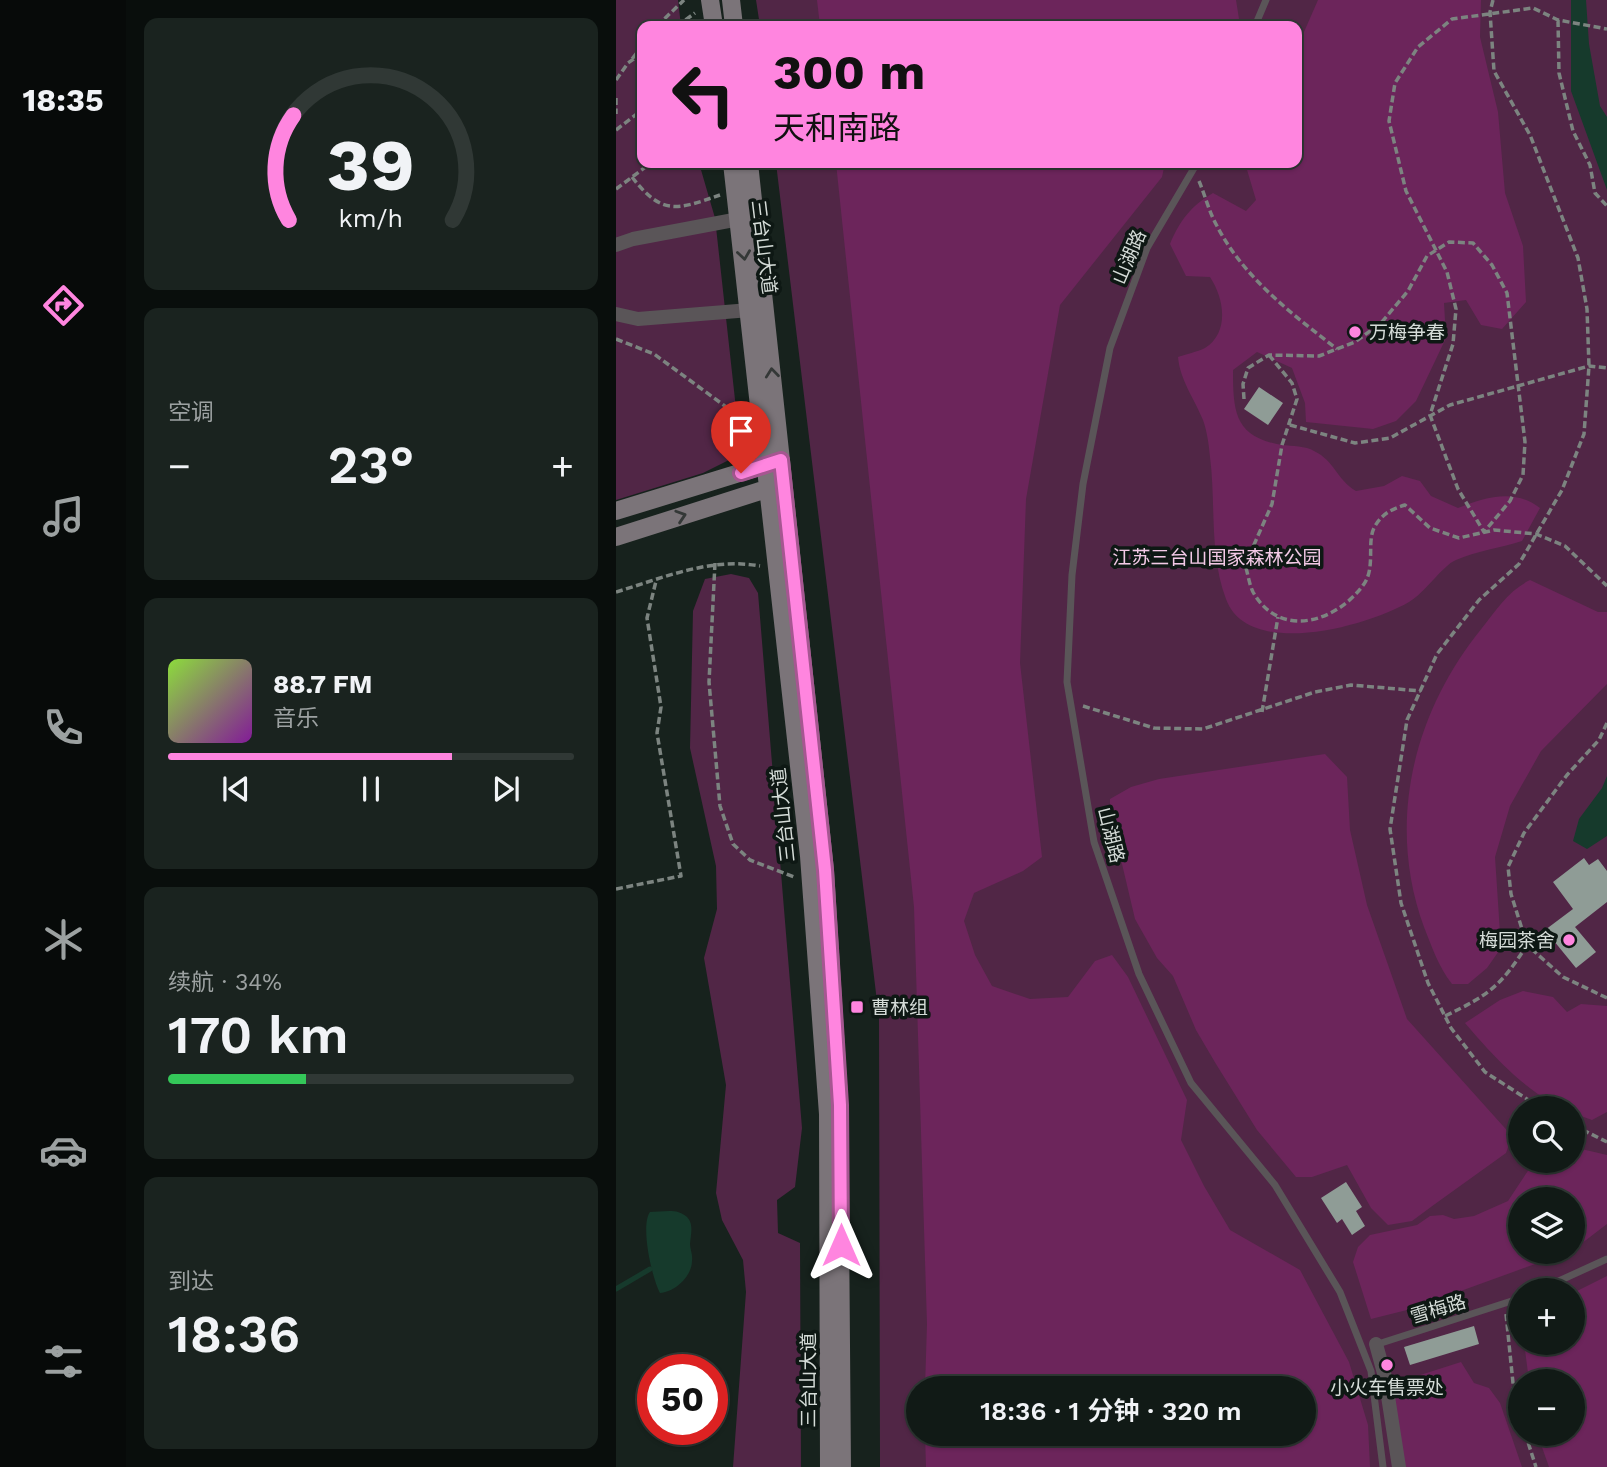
<!DOCTYPE html>
<html lang="zh">
<head>
<meta charset="utf-8">
<style>
	:root { --surface:#111a16; --page:#1a231f; --text:#f1f3f6; --muted:#9ca1a1; --line:#303835; --accent:#ff85df }
	body { margin:0; font-family:"Work Sans","Noto Sans SC",sans-serif; background:var(--page); color:var(--text); height:100vh; display:flex; flex-direction:column; font-size:26px; white-space:nowrap }
	* { box-sizing:border-box; margin:0 }
	p { font-size:23px; color:var(--muted) }
	.icon { flex:none; width:38px; height:38px; fill:none; stroke:currentColor; stroke-width:2; stroke-linecap:round; stroke-linejoin:round }
	.map { position:relative; flex:1; overflow:hidden }
	.side { display:flex; flex-direction:column; gap:18px; padding:18px; background:#090e0c; width:490px }
	.side>* { flex:none }
	.hud { position:absolute; left:21px; top:21px; width:665px; height:147px; border-radius:14px; box-shadow:0 2px 5px #0004,0 0 0 2px var(--line); background:#ff85df; color:#111; overflow:hidden }
	.fabs { position:absolute; left:892px; top:1096px; display:grid; gap:14px }
	.fabs a { display:grid; place-items:center; width:77px; height:77px; border-radius:50%; background:var(--surface); box-shadow:0 2px 5px #0004,0 0 0 2px var(--line); font-size:35px }
	.speed { position:absolute; left:21px; top:1354px; display:flex; gap:14px; font-size:35px; font-weight:700; text-align:center }
	.speed>* { display:grid; place-content:center; width:91px; height:91px; border-radius:50%; background:var(--surface); box-shadow:0 2px 5px #0004,0 0 0 2px var(--line); line-height:1 }
	.speed .limit { border:10px solid #d22; background:#fff; color:#111 }
	.pin { position:absolute; display:grid; place-items:center; width:60px; height:60px; color:#fff; margin:-72px -30px; border-radius:50% 50% 50% 0; rotate:-45deg; box-shadow:0 0 7px #0007 }
	.pin .icon { rotate:45deg }
	.me { position:absolute; width:77px; margin:-38px; rotate:0deg; stroke-linejoin:round; filter:drop-shadow(0 0 5px #0008) }
	.turn { display:flex; align-items:center; gap:24px; height:147px; padding:0 21px; font-size:32px }
	.turn .icon { width:91px; height:91px; stroke-width:2.5 }
	.turn b { display:block; font-size:49px; line-height:60px }
	.big { font-size:52px; font-weight:600; line-height:1.1 }
	.side .card { flex:1; display:flex; flex-direction:column; justify-content:center; gap:10px; min-width:0; padding:0 24px; border-radius:14px; background:var(--page) }
	.side .dial { align-items:center; gap:0 }
	.dial svg { height:182px; overflow:visible; fill:none; stroke:var(--line); stroke-width:7; stroke-linecap:round; text-anchor:middle }
	.dial text { fill:var(--text); stroke:none }
	.song { display:flex; align-items:center; gap:21px }
	.cover { width:84px; height:84px; border-radius:10px; background:linear-gradient(135deg,hsl(90 70% 55%),hsl(290 70% 35%)) }
	.played { height:7px; border-radius:4px; background:linear-gradient(90deg,var(--accent) 70%,var(--line) 70%) }
	.keys { display:flex; justify-content:space-around; direction:ltr }
	.heat { display:flex; justify-content:space-between; align-items:center; font-size:38px; direction:ltr }
	.charge { height:10px; border-radius:5px; background:linear-gradient(90deg,#34c759 34%,var(--line) 0) }
	.trip { position:absolute; left:290px; top:1376px; width:410px; height:70px; border-radius:35px; background:var(--surface); box-shadow:0 2px 5px #0004,0 0 0 2px var(--line); font-weight:600; line-height:70px; text-align:center }
	main { display:flex; flex:1; min-height:0 }
	.tabs { display:flex; flex-direction:column; width:126px; justify-content:space-around; align-items:center; background:#070a09; color:var(--muted) }
	.tabs .icon { width:49px; height:49px }
	.tabs .selected { color:var(--accent) }
	.tabs b { font-size:32px; color:var(--text) }
	.map>svg:first-child { display:block }
	.green { fill:#512646; fill-rule:evenodd }
	.forest { fill:#6c255b }
	.water { fill:#163a2c }
	.lines { fill:none; stroke-linecap:round; stroke-linejoin:round }
	.stream { stroke:#163a2c; stroke-width:5 }
	.building { fill:#8f9c96 }
	.path { stroke:#7c8480; stroke-width:3.5; stroke-dasharray:7 3.5; stroke-linecap:butt }
	.lane { stroke:#5a5558; stroke-width:7 }
	.street { stroke:#5a5558; stroke-width:14 }
	.secondary { stroke:#7b7479; stroke-width:18 }
	.oneway { stroke:#343837 }
	.route-casing { stroke:#a65691; stroke-width:18 }
	.route { stroke:#ff85df; stroke-width:12 }
	.poi-dot { fill:#ff85df; stroke:#0e1814; stroke-width:2.5 }
	.labels { text-anchor:middle; dominant-baseline:central; stroke-width:7; stroke-linejoin:round; paint-order:stroke }
	.street-label { font-size:19px; fill:#d5dcd8; stroke:#0e1814 }
	.poi-label { font-size:19px; fill:#d5dcd8; stroke:#0e1814; text-anchor:start }
	.park-label { font-size:19px; fill:#f3c9e6; stroke:#0e1814 }
</style>
</head>
<body>
<main>
<nav class="tabs">
<b>18:35</b>
<svg class="icon selected" aria-label="directions" viewBox="0 0 24 24"><path d="M12 3l9 9-9 9-9-9zM9 14v-3h6M13 9l2 2-2 2"/></svg>
<svg class="icon" aria-label="music" viewBox="0 0 24 24"><path d="M9 18V5l10-2v13"/><circle cx="6" cy="18" r="3"/><circle cx="16" cy="16" r="3"/></svg>
<svg class="icon" aria-label="phone" viewBox="0 0 24 24"><path d="M5 4h4l2 5-3 2q2 4 5 5l2-3 5 2v4C11 20 4 13 5 4z"/></svg>
<svg class="icon" aria-label="climate" viewBox="0 0 24 24"><path d="M12 3v18M4 7l16 10M4 17L20 7"/></svg>
<svg class="icon" aria-label="car" viewBox="0 0 24 24"><path d="M5 17H2v-5l4-1 3-4h7l3 4 3 1v5h-3M9 17h6M6 11h13"/><circle cx="7" cy="17" r="2"/><circle cx="17" cy="17" r="2"/></svg>
<svg class="icon" aria-label="filters" viewBox="0 0 24 24"><path d="M4 7h16M4 17h16"/><circle cx="9" cy="7" r="2"/><circle cx="15" cy="17" r="2"/></svg>
</nav>
<section class="side">
<div class="card dial"><svg viewBox="0 0 100 80">
<path d="M14 69A42 42 0 1 1 86 69"/>
<path d="M14 69A42 42 0 0 1 16 23" stroke="#ff85df"/>
<text x="50" y="56" font-size="32" font-weight="700">39</text>
<text x="50" y="72" font-size="11">km/h</text>
</svg></div>
<div class="card"><p>空调</p>
<div class="heat"><a>−</a><b class="big">23°</b><a>+</a></div>
</div>
<div class="card">
<div class="song"><i class="cover"></i><div><b>88.7 FM</b><p>音乐</p></div></div>
<div class="played"></div>
<div class="keys"><svg class="icon" aria-label="previous" viewBox="0 0 24 24"><path d="M18 5L8 12l10 7zM5 5v14"/></svg><svg class="icon" aria-label="pause" viewBox="0 0 24 24"><path d="M8 5v14M16 5v14"/></svg><svg class="icon" aria-label="next" viewBox="0 0 24 24"><path d="M6 5l10 7-10 7zM19 5v14"/></svg></div>
</div>
<div class="card"><p>续航 · 34%</p><b class="big">170 km</b><div class="charge"></div></div>
<div class="card"><p>到达</p><b class="big">18:36</b></div>
</section>
<div class="map">
<svg width="991" height="1467" viewBox="0 0 991 1467">
	<rect width="100%" height="100%" fill="#17221d"/>
	<path class="green" d="M 0,0 L 62,0 L 65,26 L 26,26 L 26,163 L 83,163 L 99,218 L 125,454 L 87,473 L 0,500 Z
		M 140,0 L 991,0 L 991,1467 L 264,1467 L 263,1018 L 160,163 L 681,163 L 681,26 L 144,26 ZM 905,1108 L 957,1108 L 957,1160 L 905,1160 ZM 905,1199 L 957,1199 L 957,1251 L 905,1251 ZM 905,1290 L 957,1290 L 957,1342 L 905,1342 ZM 905,1381 L 957,1381 L 957,1433 L 905,1433 ZM 303,1388 L 688,1388 L 688,1433 L 303,1433 Z
		M 115,574 L 133,578 L 142,593 L 186,1128 L 179,1187 L 161,1200 L 162,1233 L 184,1243 L 185,1467 L 117,1467 L 130,1292 L 127,1260 L 106,1220 L 100,1193 L 110,1085 L 88,958 L 101,909 L 100,866 L 74,748 L 77,611 L 89,579 Z"/>
	<path class="forest" d="M 201,0 L 620,0 L 623,19 L 619,26 L 204,26 Z
		M 702,0 L 865,0 L 864,37 L 882,112 L 889,193 L 907,246 L 910,302 L 886,329 L 865,325 L 850,300 L 828,303 L 830,338 L 800,401 L 780,421 L 757,429 L 690,422 L 689,403 L 676,368 L 641,352 L 617,370 C 617,413 619,437 666,445 C 676,446 690,446 698,451 C 719,461 720,479 740,491 L 768,486 L 786,476 L 804,481 L 815,496 L 842,508 C 870,497 898,488 924,508 L 906,541 C 884,548 860,551 840,560 C 827,565 809,593 793,602 C 752,626 632,660 610,599 C 593,554 600,504 594,457 C 593,445 591,431 587,420 C 578,398 564,380 562,357 C 570,354 581,352 589,348 C 614,332 608,298 594,277 L 570,276 L 554,244 C 564,220 575,206 597,193 L 630,211 L 640,200 L 629,163 L 681,163 L 681,48 Z
		M 220,163 L 549,163 L 546,177 L 444,305 L 410,499 L 404,663 L 426,857 L 407,871 L 358,893 L 348,921 L 359,955 L 376,986 L 414,999 L 452,997 L 479,961 L 496,955 L 512,977 L 571,1100 L 565,1140 L 588,1186 L 614,1230 L 684,1270 L 733,1362 L 752,1425 L 754,1467 L 310,1467 L 309,1433 L 688,1433 L 688,1388 L 309,1388 L 311,1324 L 298,907 Z
		M 914,580 L 982,612 L 991,612 L 991,684 L 925,751 L 894,806 L 879,857 L 885,948 L 871,968 L 852,984 L 836,984 C 822,966 816,947 808,927 C 770,823 797,713 866,628 C 881,609 892,591 914,580 Z
		M 709,754 L 731,777 L 734,830 L 751,905 L 791,1019 L 896,1136 L 890,1153 L 819,1204 L 796,1221 L 772,1225 L 755,1208 L 731,1165 L 696,1177 L 680,1177 L 641,1130 L 600,1064 L 580,1030 L 557,976 L 541,958 L 519,919 L 494,813 L 494,799 L 515,787 L 543,779 Z
		M 907,991 L 937,997 L 951,1012 L 965,1004 L 991,1006 L 991,1112 L 976,1120 L 957,1113 L 957,1108 C 923,1108 871,1049 849,1023 L 884,1000 Z
		M 957,1147 L 991,1155 L 991,1224 L 957,1250 L 957,1199 L 905,1199 L 905,1251 L 955,1251 L 795,1309 L 755,1319 L 737,1262 L 742,1247 L 754,1235 L 801,1225 L 814,1216 L 827,1215 L 838,1219 L 858,1216 L 892,1201 L 919,1160 L 957,1160 Z
		M 991,1276 L 991,1467 L 933,1467 L 921,1433 L 957,1433 L 957,1381 L 913,1381 L 908,1342 L 957,1342 L 957,1293 Z
		M 845,1362 L 858,1383 L 873,1388 L 884,1403 L 906,1467 L 780,1467 L 773,1385 Z"/>
	<path class="water" d="M 955,0 L 970,0 L 973,44 L 984,106 L 991,117 L 991,190 L 955,91 Z
		M 991,776 L 991,836 L 971,849 L 957,841 L 963,819 L 986,788 Z
		M 34,1212 C 42,1212 55,1210 62,1212 C 80,1218 75,1231 74,1244 C 74,1249 77,1255 76,1261 C 76,1276 59,1292 44,1293 C 36,1278 24,1226 34,1212 Z"/>
	<g class="lines">
		<path class="stream" d="M 0,1289 L 34,1269"/>
	</g>
	<path class="building" d="M 643,387 L 667,403 L 652,425 L 628,409 Z
		M 968,858 L 973,865 L 982,859 L 991,871 L 991,902 L 959,927 L 980,952 L 960,968 L 929,930 L 957,909 L 937,882 Z
		M 730,1182 L 746,1207 L 740,1211 L 749,1226 L 736,1235 L 726,1219 L 721,1223 L 705,1198 Z
		M 858,1326 L 863,1344 L 794,1365 L 788,1347 Z"/>
	<g class="lines">
		<path class="path" d="M 877,0 L 874,12 L 878,71 L 914,135 L 962,258 L 971,309 L 973,366 L 968,434 L 946,490 L 903,564 L 863,600 L 821,654 L 791,720 L 774,829 L 785,903 L 812,983 L 835,1028 L 869,1072 L 925,1108
			M 942,20 L 943,73 L 957,131 L 974,165 L 979,193 L 991,206
			M 41,26 L 68,0
			M 61,26 L 79,13
			M 16,59 L 26,46
			M 0,80 L 12,63 L 26,53
			M 0,98 L 0,114
			M 0,130 L 26,110
			M 16,177 C 46,216 61,210 104,195
			M 583,181 C 589,195 593,212 601,226 C 628,278 676,314 721,349
			M 0,189 L 35,163
			M 0,339 L 38,354 L 128,420
			M 653,355 L 676,383 L 681,399 L 666,445 L 656,504 L 629,565 C 632,573 633,584 637,592 C 664,640 721,622 748,584 C 760,567 750,541 759,526 C 767,513 776,509 789,505 L 814,528 L 843,538 L 878,530 L 920,534 L 949,546 L 991,586
			M 628,399 L 627,384 L 632,368 L 653,355 L 703,356 L 739,342 L 765,323 L 792,291 L 811,256 L 833,242 L 857,243 L 876,265 L 891,293 L 909,442 L 907,475 L 894,501 L 868,532 L 842,489 L 814,415 L 837,344 L 840,309 L 831,272 L 790,191 L 773,121 L 779,83 L 802,47 L 836,19 L 917,8 L 942,20 L 991,29
			M 674,425 L 739,443 L 774,438 L 834,405 L 973,366 L 991,368
			M 99,563 L 93,682 L 104,806 L 117,844 L 134,860 L 178,877
			M 0,592 C 47,578 94,557 144,566
			M 467,706 L 538,728 L 587,729 L 699,692 L 735,685 L 805,691
			M 646,712 L 662,617
			M 991,723 L 983,740 L 951,775 L 908,833 L 892,867 L 895,894 L 911,945 L 947,977 L 991,998
			M 0,889 L 65,876 L 41,733 L 45,707 L 31,618 L 40,581
			M 829,1016 C 873,995 885,986 911,945
			M 957,1125 L 991,1142
			M 890,1314 L 898,1393 L 905,1419
			M 909,1433 L 920,1467"/>
		<path class="lane" d="M 639,26 L 650,0
			M 581,163 L 531,248 L 494,348 L 467,484 L 456,575 L 451,682 L 478,842 L 523,974 L 575,1083 L 659,1185 L 724,1292 L 755,1371 L 767,1467
			M 923,1290 L 991,1259
			M 759,1345 L 905,1298"/>
		<path class="street" d="M 0,245 L 17,239 L 123,219
			M 0,314 L 22,319 L 134,310
			M 760,1344 L 769,1377 L 783,1467"/>
		<path class="secondary" d="M 94,0 L 98,26
			M 115,0 L 118,26
			M 116,163 L 193,856 L 212,1114 L 213,1467
			M 133,163 L 209,870 L 223,1100
			M 0,511 L 159,462
			M 0,537 L 163,485
			M 224,1222 L 226,1467"/>
	</g>
	<defs><path id="oneway-chevron" d="M-2-3.5L2.5 0L-2 3.5" fill="none" stroke-width="1.6" stroke-linecap="round" stroke-linejoin="round" transform="scale(1.75)"/></defs>
	<g class="oneway">
		<use href="#oneway-chevron" transform="translate(128 255) rotate(82)"/>
		<use href="#oneway-chevron" transform="translate(156 373) rotate(-96)"/>
		<use href="#oneway-chevron" transform="translate(65 516) rotate(-18)"/>
	</g>
	<g class="lines">
		<g class="route-casing">
			<path id="route" d="M 125,473 L 165,460 L 209,870 L 224,1105 L 225,1245"/>
		</g>
		<use href="#route" class="route"/>
	</g>
	<g class="poi-dot">
		<circle cx="739" cy="332" r="7"/>
		<circle cx="953" cy="940" r="7"/>
		<rect x="234" y="1000" width="14" height="14" rx="3.5"/>
		<circle cx="771" cy="1365" r="7"/>
	</g>
	<g class="labels">
		<g class="street-label">
			<text transform="translate(148 247) rotate(83)">三台山大道</text>
			<text transform="translate(513 257) rotate(-67)">山湖路</text>
			<text transform="translate(167 815) rotate(-96)">三台山大道</text>
			<text transform="translate(495 835) rotate(76)">山湖路</text>
			<text transform="translate(822 1309) rotate(-17)">雪梅路</text>
			<text transform="translate(192 1380) rotate(-90)">三台山大道</text>
		</g>
		<g class="poi-label">
			<text x="753" y="332">万梅争春</text>
			<text x="939" y="940" text-anchor="end">梅园茶舍</text>
			<text x="255" y="1007">曹林组</text>
			<text x="771" y="1387" text-anchor="middle">小火车售票处</text>
		</g>
		<g class="park-label">
			<text x="601" y="557">江苏三台山国家森林公园</text>
		</g>
	</g>
</svg>
<div class="fabs">
<a><svg class="icon" aria-label="search" viewBox="0 0 24 24"><circle cx="10" cy="10" r="6"/><path d="M15 15l6 6"/></svg></a>
<a><svg class="icon" aria-label="layers" viewBox="0 0 24 24"><path d="M12 4l9 5-9 5-9-5zM3 14l9 5 9-5"/></svg></a>
<a>+</a>
<a>−</a>
</div>
<div class="speed"><div class="limit">50</div></div>
<div class="pin" style="left:125px;top:473px;background:#d93025"><svg class="icon" aria-label="arrive" viewBox="0 0 24 24"><path d="M6 21V4h12l-3 4 3 4H6"/></svg></div>
<svg class="me" style="left:225px;top:1245px" viewBox="-20 -20 40 40"><path d="M0-17L14 15 0 8-14 15z" fill="#ff85df" stroke="#fff" stroke-width="4"/></svg>
<div class="trip">18:36 · 1 分钟 · 320 m</div>
<div class="hud">
<div class="turn"><svg class="icon" aria-label="left" viewBox="0 0 24 24"><path d="M17 20v-9H6M10 6l-5 5 5 5"/></svg><div><b>300 m</b>天和南路</div></div>
</div>
</div>
</main>
</body>
</html>
